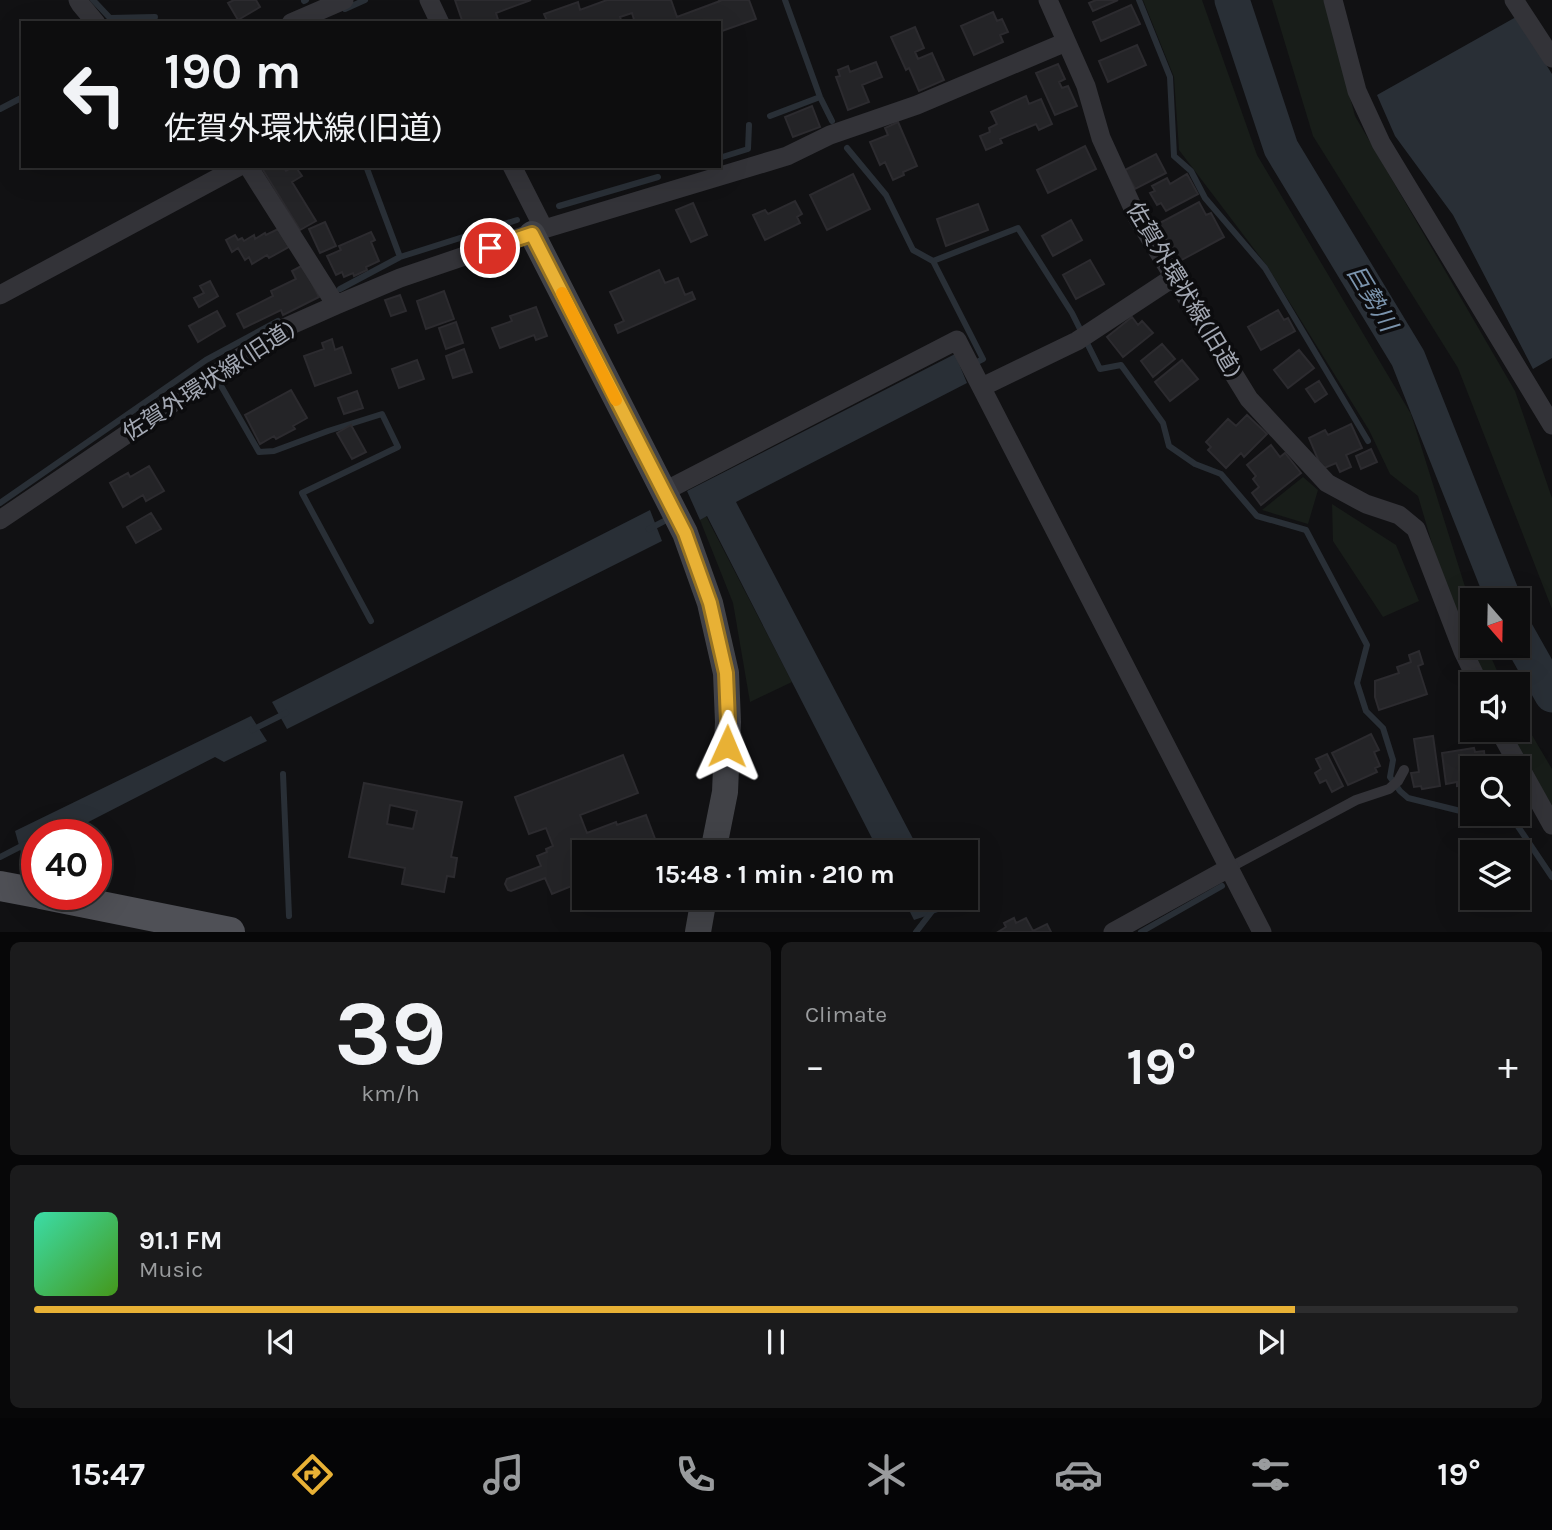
<!DOCTYPE html>
<html lang="en">
<head>
<meta charset="utf-8">
<style>
	:root { --surface:#0d0d0e; --page:#1b1b1c; --text:#f1f3f6; --muted:#9a9c9e; --line:#2d2d2e; --accent:#e8b135 }
	body { margin:0; font-family:Karla,"Noto Sans JP",sans-serif; background:var(--page); color:var(--text); height:100vh; display:flex; flex-direction:column; font-size:26px; white-space:nowrap }
	* { box-sizing:border-box; margin:0 }
	p { font-size:23px; color:var(--muted) }
	.icon { flex:none; width:38px; height:38px; fill:none; stroke:currentColor; stroke-width:2; stroke-linecap:round; stroke-linejoin:round }
	.map { position:relative; height:932px; overflow:hidden }
	.panel { display:flex; flex-direction:column; gap:10px; padding:10px; background:#070708; flex:1 }
	.panel>* { flex:none }
	.banner { position:absolute; left:21px; top:21px; width:700px; height:147px; border-radius:0px; box-shadow:0 7px 28px #0002,0 0 0 2px var(--line); background:#0d0d0e; color:var(--text); overflow:hidden }
	.needle { width:46px; rotate:160deg }
	.buttons { position:absolute; left:1460px; top:588px; display:grid; gap:14px }
	.buttons a { display:grid; place-items:center; width:70px; height:70px; border-radius:0px; background:var(--surface); box-shadow:0 7px 28px #0002,0 0 0 2px var(--line); font-size:35px }
	.speed { position:absolute; left:21px; top:819px; display:flex; gap:14px; font-size:35px; font-weight:700; text-align:center }
	.speed>* { display:grid; place-content:center; width:91px; height:91px; border-radius:50%; background:var(--surface); box-shadow:0 7px 28px #0002,0 0 0 2px var(--line); line-height:1 }
	.speed .limit { border:10px solid #d22; background:#fff; color:#111 }
	.pin { position:absolute; display:grid; place-items:center; width:60px; height:60px; color:#fff; margin:-30px; border:4px solid #fff; border-radius:50%; box-shadow:0 2px 7px #0007 }
	.me { position:absolute; width:77px; margin:-38px; rotate:1deg; stroke-linejoin:round; filter:drop-shadow(0 0 5px #0008) }
	.turn { display:flex; align-items:center; gap:24px; height:147px; padding:0 28px; font-size:32px }
	.turn .icon { width:91px; height:91px; stroke-width:2.5 }
	.turn b { display:block; font-size:49px; line-height:60px }
	.big { font-size:52px; font-weight:700; line-height:1.1 }
	.panel .card { flex:1; display:flex; flex-direction:column; justify-content:center; gap:10px; min-width:0; padding:0 24px; border-radius:10px; background:var(--page) }
	.panel .dial { align-items:center; gap:0 }
	.dial b { font-size:91px; line-height:1 }
	.song { display:flex; align-items:center; gap:21px }
	.cover { width:84px; height:84px; border-radius:10px; background:linear-gradient(135deg,hsl(160 70% 55%),hsl(100 70% 35%)) }
	.played { height:7px; border-radius:4px; background:linear-gradient(90deg,var(--accent) 85%,var(--line) 85%) }
	.keys { display:flex; justify-content:space-around; direction:ltr }
	.heat { display:flex; justify-content:space-between; align-items:center; font-size:38px; direction:ltr }
	.panel .tiles { flex:1; display:grid; gap:10px; grid-template-columns:1fr 1fr }
	.card:last-child { grid-column:span 2 }
	.trip { position:absolute; left:572px; top:840px; width:406px; height:70px; border-radius:0px; background:var(--surface); box-shadow:0 7px 28px #0002,0 0 0 2px var(--line); font-weight:700; line-height:70px; text-align:center }
	.tabs { display:flex; height:112px; justify-content:space-around; align-items:center; background:#050506; color:var(--muted) }
	.tabs .icon { width:49px; height:49px }
	.tabs .current { color:var(--accent) }
	.tabs b { font-size:32px; color:var(--text) }
	.map>svg:first-child { display:block }
	.green { fill:#181d19 }
	.water { fill:#292f36 }
	.lines { fill:none; stroke-linecap:round; stroke-linejoin:round }
	.stream { stroke:#292f36; stroke-width:6 }
	.river { stroke:#292f36; stroke-width:35 }
	.building { fill:#242427; stroke:#2c2b2f; stroke-width:2; fill-rule:evenodd }
	.lane { stroke:#333338; stroke-width:10 }
	.street { stroke:#333338; stroke-width:19 }
	.secondary { stroke:#414247; stroke-width:26 }
	.primary { stroke:#4f5056; stroke-width:30 }
	.route-casing { stroke:#977322; stroke-width:18 }
	.route { stroke:#e8b135; stroke-width:12 }
	.slow { stroke:#f59e0b; stroke-width:12 }
	.labels { text-anchor:middle; dominant-baseline:central; stroke-width:7; stroke-linejoin:round; paint-order:stroke }
	.street-label { font-size:23px; fill:#a3a8b3; stroke:#0c0c0e }
	.water-label { font-size:24px; font-style:italic; fill:#7b94ad; stroke:#0c0c0e }
</style>
</head>
<body>
<div class="map">
<svg width="1552" height="932" viewBox="0 0 1552 932">
	<rect width="100%" height="100%" fill="#111113"/>
	<path class="green" d="M 1143,0 L 1202,0 L 1257,155 L 1411,414 L 1472,609 L 1472,646 L 1486,646 L 1503,684 L 1485,684 L 1438,564 L 1418,496 L 1390,474 L 1369,430 L 1267,266 L 1179,150 L 1174,77 Z
		M 1272,0 L 1324,0 L 1355,116 L 1515,391 L 1552,498 L 1552,609 L 1458,368 L 1313,136 Z
		M 1303,477 L 1318,490 L 1308,524 L 1262,510 Z
		M 1332,504 L 1396,545 L 1419,601 L 1383,617 L 1333,541 Z
		M 706,516 L 792,682 L 750,702 L 733,603 L 700,520 Z
		M 1517,710 L 1552,769 L 1552,806 L 1508,730 L 1517,730 Z"/>
	<path class="water" d="M 1516,17 L 1552,74 L 1552,358 L 1533,369 L 1453,215 L 1395,136 L 1377,95 Z
		M 955,354 L 967,383 L 736,502 L 920,852 L 879,852 L 707,516 L 700,520 L 687,491 Z
		M 650,510 L 662,541 L 287,729 L 272,702 Z
		M 251,716 L 267,741 L 224,762 L 215,757 L 63,835 L 37,835 L 37,848 L 22,856 L 15,831 Z
		M 903,898 L 944,898 L 950,908 L 914,920 Z"/>
	<g class="lines">
		<path class="stream" d="M 93,0 L 110,18 L 155,17
			M 785,0 L 820,97 L 832,121
			M 1139,0 L 1170,77 L 1174,156 L 1191,171 L 1205,198 L 1265,268 L 1368,441
			M 304,1 L 306,0
			M 345,9 L 365,0
			M 0,109 L 23,97
			M 770,116 L 820,97
			M 847,148 L 886,195 L 913,250 L 933,261 L 1018,228 L 1072,313 L 1100,369 L 1121,365 L 1163,423 L 1169,446 L 1195,464 L 1221,474 L 1257,516 L 1306,530 L 1367,645 L 1357,683 L 1366,711 L 1383,728 L 1393,760 L 1390,777 L 1400,791 L 1408,798 L 1517,825 L 1552,877
			M 719,158 L 748,149 L 749,125
			M 366,166 L 400,257
			M 559,206 L 658,177
			M 933,261 L 983,359 L 973,364
			M 340,289 L 400,257 L 517,220
			M 220,384 L 259,452 L 274,451 L 328,431 L 382,414 L 398,447 L 302,493 L 371,621
			M 0,503 L 206,360 L 278,321
			M 649,529 L 670,518
			M 252,730 L 286,713
			M 283,774 L 289,916
			M 0,857 L 37,838
			M 916,932 L 933,910 L 927,898
			M 1141,932 L 1222,886"/>
		<path class="river" d="M 1232,0 L 1281,148 L 1408,358 L 1504,600
			M 1517,633 L 1552,695"/>
	</g>
	<path class="building" d="M 234,0 L 256,0 L 260,7 L 238,20 L 228,3 Z
		M 455,0 L 531,0 L 496,13 L 499,23 L 463,23 Z
		M 607,0 L 671,0 L 677,17 L 720,1 L 719,0 L 749,0 L 756,19 L 719,32 L 719,23 L 635,23 L 632,13 L 620,17 L 622,23 L 548,23 L 544,14 L 578,2 L 580,10 Z
		M 1096,0 L 1118,0 L 1093,11 L 1089,3 Z
		M 1131,5 L 1140,24 L 1101,41 L 1093,22 Z
		M 993,12 L 997,21 L 1002,19 L 1008,32 L 1000,35 L 1003,42 L 974,55 L 961,26 Z
		M 915,27 L 924,48 L 915,52 L 918,59 L 932,53 L 944,80 L 919,91 L 909,68 L 906,70 L 891,37 Z
		M 1137,45 L 1146,65 L 1108,82 L 1099,61 Z
		M 876,62 L 882,77 L 862,85 L 869,102 L 848,110 L 836,77 L 840,76 L 838,70 L 848,66 L 850,72 Z
		M 1058,64 L 1065,79 L 1059,82 L 1062,88 L 1068,86 L 1077,106 L 1055,115 L 1036,73 Z
		M 1026,96 L 1029,104 L 1041,99 L 1052,124 L 1039,130 L 1036,124 L 1000,139 L 1002,143 L 986,150 L 980,136 L 990,132 L 989,128 L 997,124 L 991,112 Z
		M 812,106 L 820,127 L 793,137 L 785,117 Z
		M 898,122 L 917,166 L 903,172 L 904,175 L 893,180 L 885,162 L 880,165 L 870,142 L 888,135 L 885,128 Z
		M 1085,146 L 1096,169 L 1048,193 L 1037,170 Z
		M 1156,154 L 1166,173 L 1135,189 L 1125,170 Z
		M 268,166 L 283,166 L 286,171 L 295,166 L 302,176 L 292,182 L 316,221 L 300,230 L 263,170 Z
		M 853,174 L 870,209 L 827,230 L 810,195 Z
		M 1187,174 L 1198,194 L 1166,211 L 1161,203 L 1157,205 L 1150,193 L 1155,191 L 1152,186 L 1167,178 L 1170,184 Z
		M 795,201 L 802,214 L 797,217 L 800,223 L 765,240 L 753,215 L 765,210 L 768,214 Z
		M 1199,202 L 1206,215 L 1211,213 L 1224,237 L 1178,262 L 1158,224 Z
		M 693,203 L 707,235 L 691,242 L 676,210 Z
		M 978,204 L 988,230 L 946,246 L 937,219 Z
		M 1071,220 L 1082,240 L 1053,256 L 1042,236 Z
		M 325,222 L 336,246 L 320,253 L 309,229 Z
		M 278,229 L 289,247 L 269,258 L 267,255 L 252,264 L 249,257 L 245,260 L 238,248 L 232,252 L 226,240 L 235,235 L 238,240 L 242,238 L 244,241 L 254,235 L 255,239 L 265,233 L 266,235 Z
		M 371,232 L 375,240 L 371,242 L 379,261 L 366,267 L 367,270 L 354,276 L 353,273 L 344,277 L 342,272 L 336,275 L 327,256 L 341,250 L 339,246 Z
		M 1090,260 L 1104,284 L 1076,299 L 1063,275 Z
		M 303,265 L 319,297 L 283,315 L 281,310 L 244,328 L 237,314 L 273,296 L 271,291 L 296,279 L 292,271 Z
		M 659,270 L 665,283 L 678,278 L 685,295 L 692,292 L 695,299 L 618,333 L 615,325 L 624,321 L 610,292 Z
		M 210,281 L 218,296 L 199,307 L 194,298 L 204,293 L 200,286 Z
		M 444,291 L 454,319 L 426,329 L 417,301 Z
		M 400,295 L 406,311 L 391,316 L 385,300 Z
		M 536,307 L 547,336 L 536,340 L 534,335 L 500,348 L 492,328 L 512,321 L 510,316 Z
		M 1278,310 L 1284,320 L 1288,318 L 1295,331 L 1261,350 L 1248,327 Z
		M 217,311 L 225,326 L 198,342 L 189,326 Z
		M 1132,317 L 1138,325 L 1142,321 L 1153,333 L 1123,357 L 1107,337 Z
		M 456,322 L 463,343 L 446,349 L 439,328 Z
		M 332,339 L 335,350 L 342,347 L 351,373 L 315,386 L 304,356 L 324,349 L 322,343 Z
		M 1162,344 L 1175,359 L 1153,377 L 1141,361 Z
		M 464,349 L 472,372 L 453,378 L 446,356 Z
		M 1299,350 L 1314,368 L 1288,388 L 1274,370 Z
		M 417,360 L 424,379 L 399,388 L 392,369 Z
		M 1182,360 L 1198,379 L 1170,401 L 1155,382 Z
		M 1319,381 L 1327,394 L 1315,402 L 1306,389 Z
		M 291,390 L 307,418 L 293,426 L 295,429 L 276,439 L 274,436 L 260,444 L 245,415 Z
		M 357,391 L 363,408 L 344,414 L 338,398 Z
		M 1247,415 L 1267,434 L 1244,457 L 1241,453 L 1226,468 L 1208,450 L 1211,447 L 1206,442 L 1228,419 L 1236,426 Z
		M 1351,424 L 1362,448 L 1346,455 L 1351,467 L 1340,472 L 1336,463 L 1322,469 L 1309,438 L 1325,430 L 1328,435 Z
		M 351,425 L 366,452 L 352,459 L 337,433 Z
		M 1271,445 L 1280,457 L 1285,453 L 1301,473 L 1261,505 L 1252,493 L 1259,487 L 1253,479 L 1256,476 L 1247,465 Z
		M 1371,449 L 1377,462 L 1361,469 L 1356,456 Z
		M 149,466 L 164,491 L 146,501 L 143,495 L 123,507 L 110,483 L 128,473 L 130,477 Z
		M 151,513 L 161,529 L 136,543 L 127,527 Z
		M 1419,651 L 1423,664 L 1418,666 L 1427,694 L 1379,710 L 1375,697 L 1375,681 L 1399,673 L 1397,667 L 1411,662 L 1409,655 Z
		M 1371,734 L 1379,750 L 1374,752 L 1380,766 L 1375,768 L 1377,772 L 1348,785 L 1332,753 Z
		M 1433,736 L 1440,786 L 1422,789 L 1421,786 L 1414,787 L 1411,773 L 1419,772 L 1414,739 Z
		M 1474,748 L 1475,752 L 1484,751 L 1486,768 L 1472,768 L 1472,784 L 1457,786 L 1457,782 L 1446,784 L 1442,753 Z
		M 1327,754 L 1343,786 L 1332,792 L 1326,780 L 1320,783 L 1315,773 L 1321,769 L 1316,759 Z
		M 623,755 L 638,793 L 580,815 L 587,833 L 616,822 L 617,825 L 646,815 L 660,852 L 584,852 L 584,881 L 552,894 L 545,878 L 511,891 L 508,890 L 505,884 L 507,879 L 541,866 L 537,856 L 547,852 L 546,849 L 553,846 L 546,828 L 529,834 L 515,797 Z
		M 364,783 L 462,802 L 451,857 L 457,858 L 454,877 L 447,876 L 444,892 L 402,884 L 405,868 L 349,857 ZM 390,805 L 417,811 L 413,829 L 387,824 Z
		M 1014,918 L 1016,923 L 1026,918 L 1033,931 L 1047,924 L 1051,932 L 998,932 L 1006,927 L 1004,923 Z"/>
	<g class="lines">
		<path class="lane" d="M 1229,868 L 1356,800 L 1389,789 L 1398,781 L 1404,770"/>
		<path class="street" d="M 78,0 L 81,5 L 96,23
			M 429,0 L 440,23
			M 1048,0 L 1086,86 L 1101,138 L 1137,217 L 1249,399 L 1327,483 L 1366,504 L 1399,515 L 1416,529 L 1463,651 L 1479,684
			M 1333,0 L 1357,91 L 1381,143 L 1552,425
			M 1514,0 L 1552,58
			M 291,23 L 344,0
			M 248,166 L 336,305
			M 512,166 L 544,229
			M 0,295 L 240,166
			M 982,387 L 1077,341 L 1174,277
			M 663,492 L 957,340 L 1262,932
			M 0,520 L 282,329 L 336,305 L 400,278 L 544,229 L 787,156 L 830,135 L 917,105 L 1066,42
			M 1499,730 L 1552,825
			M 1113,932 L 1229,868"/>
		<path class="secondary" d="M 532,234 L 685,533 L 710,603 L 726,673 L 728,722 L 725,792 L 713,852
			M 698,932 L 704,898"/>
		<path class="primary" d="M 0,886 L 37,893
			M 41,894 L 230,932"/>
	</g>
	<g class="lines">
		<g class="route-casing">
			<path id="route" d="M 490,248 L 532,234 L 685,533 L 710,603 L 726,673 L 728,722 L 727,746"/>
		</g>
		<use href="#route" class="route"/>
		<path class="slow" d="M 562,293 L 616,400"/>
	</g>
	<g class="labels">
		<g class="street-label">
			<text transform="translate(1184 290) rotate(59)">佐賀外環状線(旧道)</text>
			<text transform="translate(209 381) rotate(-33)">佐賀外環状線(旧道)</text>
		</g>
		<g class="water-label">
			<text transform="translate(1372 298) rotate(59)">巨勢川</text>
		</g>
	</g>
</svg>
<div class="buttons">
<a><svg class="needle" viewBox="-14 -14 28 28"><path d="M0-13l5 13h-10z" fill="#e53935"/><path d="M0 13l5-13h-10z" fill="#9a9c9e"/></svg></a>
<a><svg class="icon" aria-label="sound" viewBox="0 0 24 24"><path d="M4 9h4l5-4v14l-5-4H4zM17 9q2 3 0 6"/></svg></a>
<a><svg class="icon" aria-label="search" viewBox="0 0 24 24"><circle cx="10" cy="10" r="6"/><path d="M15 15l6 6"/></svg></a>
<a><svg class="icon" aria-label="layers" viewBox="0 0 24 24"><path d="M12 4l9 5-9 5-9-5zM3 14l9 5 9-5"/></svg></a>
</div>
<div class="speed"><div class="limit">40</div></div>
<div class="pin" style="left:490px;top:248px;background:#d93025"><svg class="icon" aria-label="arrive" viewBox="0 0 24 24"><path d="M6 21V4h12l-3 4 3 4H6"/></svg></div>
<svg class="me" style="left:727px;top:746px" viewBox="-20 -20 40 40"><path d="M0-17L14 15 0 8-14 15z" fill="#e8b135" stroke="#fff" stroke-width="4"/></svg>
<div class="trip">15:48 · 1 min · 210 m</div>
<div class="banner">
<div class="turn"><svg class="icon" aria-label="left" viewBox="0 0 24 24"><path d="M17 20v-9H6M10 6l-5 5 5 5"/></svg><div><b>190 m</b>佐賀外環状線(旧道)</div></div>
</div>
</div>
<section class="panel">
<div class="tiles">
<div class="card dial"><b>39</b><p>km/h</p></div>
<div class="card"><p>Climate</p>
<div class="heat"><a>−</a><b class="big">19°</b><a>+</a></div>
</div>
<div class="card">
<div class="song"><i class="cover"></i><div><b>91.1 FM</b><p>Music</p></div></div>
<div class="played"></div>
<div class="keys"><svg class="icon" aria-label="previous" viewBox="0 0 24 24"><path d="M18 5L8 12l10 7zM5 5v14"/></svg><svg class="icon" aria-label="pause" viewBox="0 0 24 24"><path d="M8 5v14M16 5v14"/></svg><svg class="icon" aria-label="next" viewBox="0 0 24 24"><path d="M6 5l10 7-10 7zM19 5v14"/></svg></div>
</div>
</div>
</section>
<nav class="tabs">
<b>15:47</b>
<svg class="icon current" aria-label="directions" viewBox="0 0 24 24"><path d="M12 3l9 9-9 9-9-9zM9 14v-3h6M13 9l2 2-2 2"/></svg>
<svg class="icon" aria-label="music" viewBox="0 0 24 24"><path d="M9 18V5l10-2v13"/><circle cx="6" cy="18" r="3"/><circle cx="16" cy="16" r="3"/></svg>
<svg class="icon" aria-label="phone" viewBox="0 0 24 24"><path d="M5 4h4l2 5-3 2q2 4 5 5l2-3 5 2v4C11 20 4 13 5 4z"/></svg>
<svg class="icon" aria-label="climate" viewBox="0 0 24 24"><path d="M12 3v18M4 7l16 10M4 17L20 7"/></svg>
<svg class="icon" aria-label="car" viewBox="0 0 24 24"><path d="M5 17H2v-5l4-1 3-4h7l3 4 3 1v5h-3M9 17h6M6 11h13"/><circle cx="7" cy="17" r="2"/><circle cx="17" cy="17" r="2"/></svg>
<svg class="icon" aria-label="filters" viewBox="0 0 24 24"><path d="M4 7h16M4 17h16"/><circle cx="9" cy="7" r="2"/><circle cx="15" cy="17" r="2"/></svg>
<b>19°</b>
</nav>
</body>
</html>
